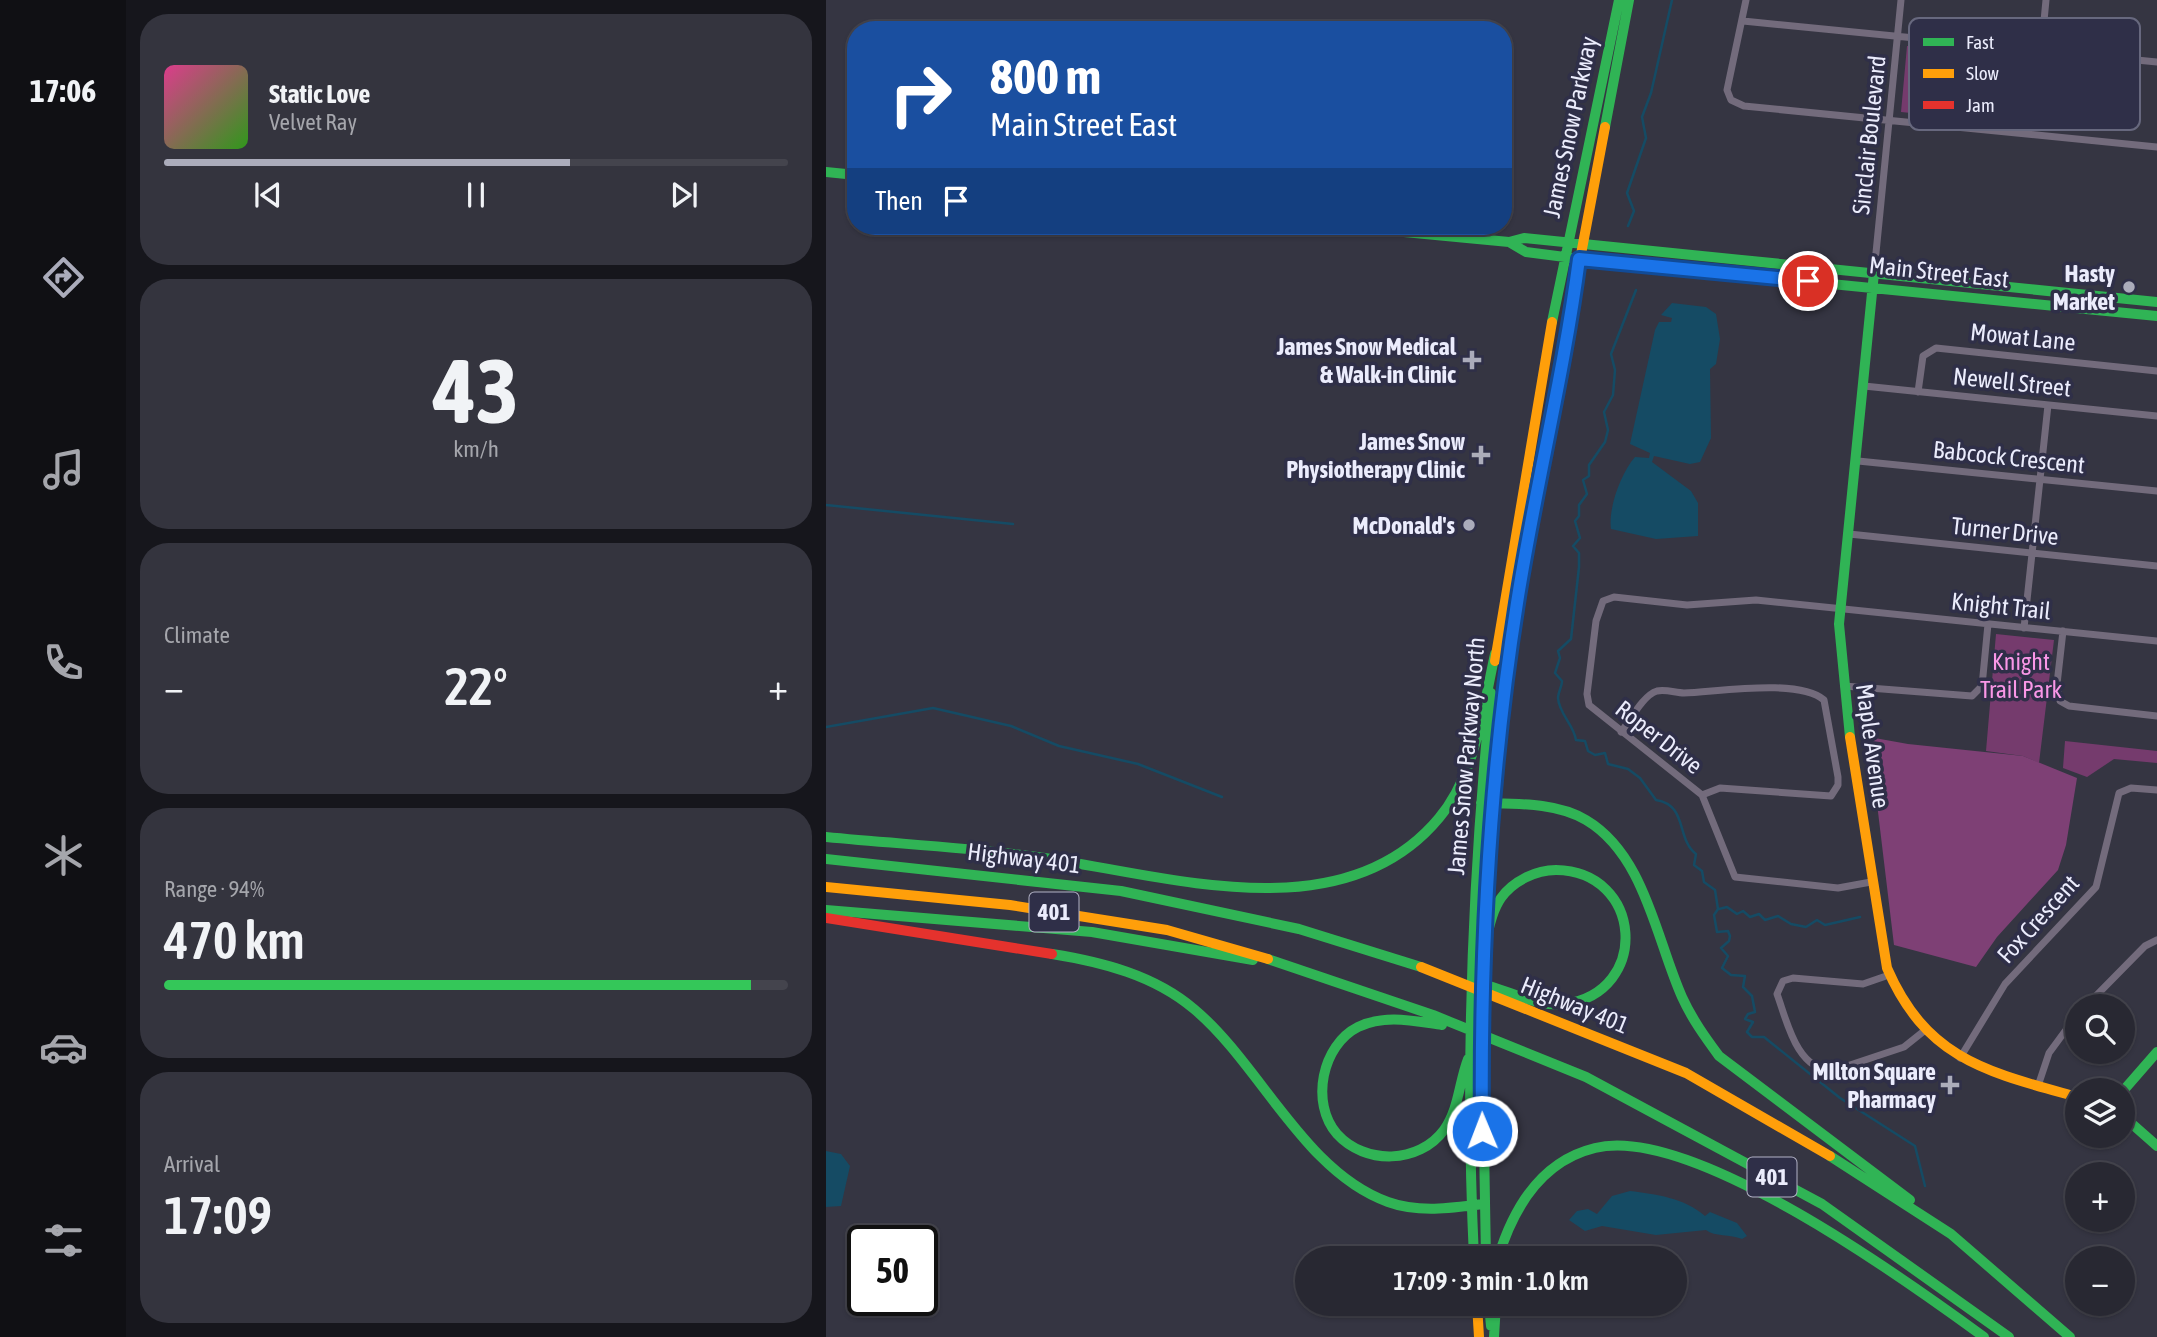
<!DOCTYPE html>
<html lang="en">
<head>
<meta charset="utf-8">
<style>
	:root { --surface:#282832; --page:#34343e; --text:#f1f3f6; --muted:#a5a6ac; --line:#44444d; --accent:#abacbb }
	body { margin:0; font-family:"Asap Condensed",sans-serif; background:var(--page); color:var(--text); height:100vh; display:flex; flex-direction:column; font-size:26px; white-space:nowrap }
	* { box-sizing:border-box; margin:0 }
	p { font-size:23px; color:var(--muted) }
	.icon { flex:none; width:38px; height:38px; fill:none; stroke:currentColor; stroke-width:2; stroke-linecap:round; stroke-linejoin:round }
	.map { position:relative; flex:1; overflow:hidden }
	.drawer { display:flex; flex-direction:column; gap:14px; padding:14px; background:#16161c; width:700px }
	.drawer>* { flex:none }
	.hud { position:absolute; left:21px; top:21px; width:665px; height:214px; border-radius:28px; box-shadow:0 2px 5px #0004,0 0 0 2px var(--line); background:#1a4fa0; color:#fff; overflow:hidden }
	.buttons { position:absolute; left:1239px; top:994px; display:grid; gap:14px }
	.buttons a { display:grid; place-items:center; width:70px; height:70px; border-radius:50%; background:var(--surface); box-shadow:0 2px 5px #0004,0 0 0 2px var(--line); font-size:35px }
	.speed { position:absolute; left:21px; top:1225px; display:flex; gap:14px; font-size:35px; font-weight:700; text-align:center }
	.speed>* { display:grid; place-content:center; width:91px; height:91px; border-radius:50%; background:var(--surface); box-shadow:0 2px 5px #0004,0 0 0 2px var(--line); line-height:1 }
	.speed .limit { border:4px solid #111; border-radius:10px; background:#fff; color:#111 }
	.pin { position:absolute; display:grid; place-items:center; width:60px; height:60px; color:#fff; margin:-30px; border:4px solid #fff; border-radius:50%; box-shadow:0 2px 7px #0007 }
	.me { position:absolute; width:77px; margin:-38px; rotate:359deg; stroke-linejoin:round; filter:drop-shadow(0 0 5px #0008) }
	.turn { display:flex; align-items:center; gap:24px; height:147px; padding:0 28px; font-size:32px }
	.turn .icon { width:91px; height:91px; stroke-width:2.5 }
	.turn b { display:block; font-size:49px; line-height:60px }
	.then { display:flex; align-items:center; height:66px; padding:0 28px; background:#0003; gap:14px; font-size:26px }
	.big { font-size:52px; font-weight:600; line-height:1.1 }
	.drawer .card { flex:1; display:flex; flex-direction:column; justify-content:center; gap:10px; min-width:0; padding:0 24px; border-radius:28px; background:var(--page) }
	.drawer .dial { align-items:center; gap:0 }
	.dial b { font-size:91px; line-height:1 }
	.song { display:flex; align-items:center; gap:21px }
	.cover { width:84px; height:84px; border-radius:10px; background:linear-gradient(135deg,hsl(330 70% 55%),hsl(110 70% 35%)) }
	.played { height:7px; border-radius:4px; background:linear-gradient(90deg,var(--accent) 65%,var(--line) 65%) }
	.keys { display:flex; justify-content:space-around; direction:ltr }
	.heat { display:flex; justify-content:space-between; align-items:center; font-size:38px; direction:ltr }
	.charge { height:10px; border-radius:5px; background:linear-gradient(90deg,#34c759 94%,var(--line) 0) }
	.trip { position:absolute; left:469px; top:1246px; width:392px; height:70px; border-radius:35px; background:var(--surface); box-shadow:0 2px 5px #0004,0 0 0 2px var(--line); font-weight:600; line-height:70px; text-align:center }
	main { display:flex; flex:1; min-height:0 }
	.tabs { display:flex; flex-direction:column; width:126px; justify-content:space-around; align-items:center; background:#101014; color:var(--muted) }
	.tabs .icon { width:49px; height:49px }
	.tabs .current { color:var(--accent) }
	.tabs b { font-size:32px; color:var(--text) }
	.map>svg:first-child { display:block }
	.green { fill:#753b6d }
	.forest { fill:#7e4075 }
	.water { fill:#154b64 }
	.lines { fill:none; stroke-linecap:round; stroke-linejoin:round }
	.stream { stroke:#154b64; stroke-width:2.5 }
	.street { stroke:#736b7c; stroke-width:7 }
	.fast { stroke:#30b455; stroke-width:10 }
	.slow { stroke:#ff9f0a; stroke-width:10 }
	.jam { stroke:#e5322d; stroke-width:10 }
	.route-casing { stroke:#114b97; stroke-width:18 }
	.route { stroke:#1a73e8; stroke-width:12 }
	.poi-dot { fill:#abacbb; stroke:#2f2f48; stroke-width:2.5 }
	.labels { text-anchor:middle; dominant-baseline:central; stroke-width:7; stroke-linejoin:round; paint-order:stroke }
	.shield { fill:#2f2f48; stroke:#b3b3c6; stroke-width:2 }
	.shield-label { font-size:23px; font-weight:bold; fill:#ebecfc }
	.street-label { font-size:24px; fill:#ebecfc; stroke:#2f2f48 }
	.poi-label { font-size:24px; font-weight:bold; fill:#ebecfc; stroke:#2f2f48; text-anchor:end }
	.park-label { font-size:24px; fill:#f997e7; stroke:#2f2f48 }
	.key { fill:#2f2f48; stroke:#67687e; stroke-width:2 }
	.key-label { font-size:19px; fill:#ebecfc }
</style>
</head>
<body>
<main>
<nav class="tabs">
<b>17:06</b>
<svg class="icon current" aria-label="directions" viewBox="0 0 24 24"><path d="M12 3l9 9-9 9-9-9zM9 14v-3h6M13 9l2 2-2 2"/></svg>
<svg class="icon" aria-label="music" viewBox="0 0 24 24"><path d="M9 18V5l10-2v13"/><circle cx="6" cy="18" r="3"/><circle cx="16" cy="16" r="3"/></svg>
<svg class="icon" aria-label="phone" viewBox="0 0 24 24"><path d="M5 4h4l2 5-3 2q2 4 5 5l2-3 5 2v4C11 20 4 13 5 4z"/></svg>
<svg class="icon" aria-label="climate" viewBox="0 0 24 24"><path d="M12 3v18M4 7l16 10M4 17L20 7"/></svg>
<svg class="icon" aria-label="car" viewBox="0 0 24 24"><path d="M5 17H2v-5l4-1 3-4h7l3 4 3 1v5h-3M9 17h6M6 11h13"/><circle cx="7" cy="17" r="2"/><circle cx="17" cy="17" r="2"/></svg>
<svg class="icon" aria-label="filters" viewBox="0 0 24 24"><path d="M4 7h16M4 17h16"/><circle cx="9" cy="7" r="2"/><circle cx="15" cy="17" r="2"/></svg>
</nav>
<section class="drawer">
<div class="card">
<div class="song"><i class="cover"></i><div><b>Static Love</b><p>Velvet Ray</p></div></div>
<div class="played"></div>
<div class="keys"><svg class="icon" aria-label="previous" viewBox="0 0 24 24"><path d="M18 5L8 12l10 7zM5 5v14"/></svg><svg class="icon" aria-label="pause" viewBox="0 0 24 24"><path d="M8 5v14M16 5v14"/></svg><svg class="icon" aria-label="next" viewBox="0 0 24 24"><path d="M6 5l10 7-10 7zM19 5v14"/></svg></div>
</div>
<div class="card dial"><b>43</b><p>km/h</p></div>
<div class="card"><p>Climate</p>
<div class="heat"><a>−</a><b class="big">22°</b><a>+</a></div>
</div>
<div class="card"><p>Range · 94%</p><b class="big">470 km</b><div class="charge"></div></div>
<div class="card"><p>Arrival</p><b class="big">17:09</b></div>
</section>
<div class="map">
<svg width="1331" height="1337" viewBox="0 0 1331 1337">
	<rect width="100%" height="100%" fill="#353542"/>
	<path class="green" d="M 1081,46 L 1221,60 L 1215,126 L 1075,112 Z
		M 1170,634 L 1228,640 L 1213,763 L 1197,756 L 1160,751 Z
		M 1239,741 L 1331,751 L 1331,763 L 1288,759 L 1261,777 L 1237,768 Z"/>
	<path class="forest" d="M 1043,737 L 1082,744 L 1197,756 L 1251,778 L 1240,845 L 1232,870 L 1171,937 L 1150,967 L 1068,945 Z"/>
	<path class="water" d="M 846,303 L 880,307 L 890,314 L 894,339 L 890,364 L 884,369 L 885,438 L 874,462 L 864,464 L 828,456 L 826,462 L 865,491 L 872,503 L 872,536 L 830,539 L 785,529 C 782,508 795,473 809,457 L 823,458 L 824,453 L 804,444 L 829,330 L 833,322 L 845,322 L 846,318 L 835,315 Z
		M 0,1151 L 15,1154 L 24,1166 L 15,1206 L 0,1207 Z
		M 804,1191 C 829,1194 859,1198 879,1216 L 884,1212 L 911,1223 L 921,1236 L 916,1239 C 904,1234 889,1237 880,1230 L 830,1235 L 776,1226 L 759,1231 L 743,1220 L 751,1211 L 762,1209 L 771,1214 L 786,1196 Z"/>
	<g class="lines">
		<path class="stream" d="M 802,226 L 808,211 L 801,193 L 820,138 L 816,117 L 825,93 L 846,0
			M 810,290 L 785,354 L 789,370 L 787,395 L 778,412 L 782,430 L 779,442 L 763,465 L 763,476 L 757,480 L 761,494 L 753,505 L 753,516 L 749,521 L 754,538 L 747,546 L 753,553 L 753,567 L 745,639 L 732,651 L 734,658 L 729,673 L 736,681 C 736,686 732,693 732,698 C 733,714 748,725 750,740 L 759,741 L 762,751 L 769,755 L 779,753 L 782,764 L 802,769 L 814,778 L 830,800 C 862,805 850,839 870,854 L 868,865 L 876,871 L 878,882 L 889,890 L 892,909 L 888,915 L 891,932 L 902,931 L 904,936 L 903,941 L 895,948 L 902,956 L 896,968 L 905,975 L 919,976 L 917,987 L 926,996 L 929,1012 L 922,1014 L 919,1019 L 927,1022 L 921,1032 L 926,1037 L 938,1037 L 1014,1098 L 1089,1146 L 1099,1186
			M 0,505 L 187,524
			M 0,727 L 107,708 L 185,726 L 233,746 L 312,764 L 396,797
			M 893,909 L 901,907 L 911,914 L 917,911 L 924,917 L 933,914 L 939,920 L 952,916 L 965,924 L 980,927 L 991,920 L 999,925 L 1034,917"/>
		<path class="street" d="M 920,0 L 901,90 L 905,100 L 918,106 L 1331,147
			M 917,21 L 1331,62
			M 1215,52 L 1220,0
			M 1048,273 L 1075,0
			M 1038,386 L 1331,416
			M 1092,392 L 1097,356 L 1110,348 L 1331,371
			M 1032,461 L 1331,491
			M 1023,534 L 1331,566
			M 1198,628 L 1222,405
			M 1237,631 L 1231,684 L 1234,701 L 1243,706 L 1331,716
			M 1018,686 L 1146,696 L 1156,686 L 1162,624
			M 795,732 C 804,721 817,695 831,691 C 840,689 850,693 858,693 C 891,692 973,678 998,700 L 1012,777 L 1012,785 L 1005,796 L 894,788 L 876,795
			M 1045,882 L 1012,888 L 909,877 L 876,795 L 763,705 L 761,694 L 770,621 L 777,601 L 788,597 L 861,605 L 930,600 L 1331,641
			M 1063,975 L 1037,984 L 967,978 L 957,981 L 951,994 C 961,1021 970,1069 1006,1071 L 1078,1047 L 1098,1031
			M 1260,1006 L 1319,946 L 1331,940
			M 1134,1058 L 1179,984 L 1270,887 L 1293,793 L 1305,788 L 1331,790
			M 1212,1086 L 1223,1053 L 1251,1015"/>
		<path class="fast" d="M 779,127 L 803,0
			M 0,172 L 30,175
			M 515,226 L 683,242 L 698,238 L 1331,302
			M 683,242 L 700,252 L 770,261 L 1331,316
			M 726,322 L 793,0
			M 1024,737 L 1013,624 L 1048,273
			M 655,803 C 689,804 730,802 760,820 C 819,855 830,939 856,997 C 866,1019 879,1037 893,1056 L 1084,1200
			M 0,837 C 70,844 141,847 211,857 C 337,874 516,935 613,818 C 650,774 657,708 669,654
			M 0,859 L 295,891 L 473,929 L 595,967
			M 0,910 L 266,932 L 427,960
			M 226,954 C 276,962 328,975 368,1009 C 434,1064 478,1172 562,1202 C 592,1213 627,1208 657,1204
			M 656,954 C 662,936 664,914 675,898 C 687,881 710,870 730,870 C 817,871 825,992 739,1004 C 712,1008 682,990 656,984
			M 442,959 L 607,1015 L 760,1077 L 996,1204 L 1183,1337
			M 616,1025 C 588,1021 559,1014 532,1027 C 496,1045 484,1103 511,1134 C 539,1165 593,1164 618,1130 C 633,1109 633,1082 642,1059
			M 1297,1091 L 1331,1052
			M 1297,1116 L 1331,1146
			M 1004,1156 L 1125,1234 L 1244,1337
			M 648,1258 C 639,1069 646,881 665,693
			M 660,1258 L 655,973 L 677,698 L 723,424
			M 672,1258 C 687,1209 715,1161 769,1148 C 865,1124 1080,1280 1158,1337
			M 663,1304 L 665,1326
			M 668,1337 L 670,1304"/>
		<path class="slow" d="M 723,424 L 779,127
			M 669,661 L 726,322
			M 1024,737 L 1061,968 C 1101,1060 1162,1072 1251,1097
			M 0,887 L 184,905 L 341,930 L 442,959
			M 595,967 L 860,1073 L 1004,1156
			M 651,1304 L 653,1337"/>
		<path class="jam" d="M 0,918 L 226,954"/>
	</g>
	<g class="lines">
		<g class="route-casing">
			<path id="route" d="M 656,1131 C 654,954 663,778 691,603 C 709,488 738,374 753,259 L 982,281"/>
		</g>
		<use href="#route" class="route"/>
	</g>
	<g class="poi-dot">
		<circle cx="1303" cy="287" r="7"/>
		<path d="M642.5 349.5h7v7h7v7h-7v7h-7v-7h-7v-7h7z"/>
		<path d="M651.5 444.5h7v7h7v7h-7v7h-7v-7h-7v-7h7z"/>
		<circle cx="643" cy="525" r="7"/>
		<path d="M1120.5 1074.5h7v7h7v7h-7v7h-7v-7h-7v-7h7z"/>
	</g>
	<g class="labels">
		<g class="shield">
			<rect x="203.5" y="892.5" width="49" height="39" rx="5"/>
			<rect x="921.5" y="1157.5" width="49" height="39" rx="5"/>
		</g>
		<g class="shield-label">
			<text x="228" y="912">401</text>
			<text x="946" y="1177">401</text>
		</g>
		<g class="street-label">
			<text transform="translate(744 127) rotate(-78)">James Snow Parkway</text>
			<text transform="translate(1043 135) rotate(-84)">Sinclair Boulevard</text>
			<text transform="translate(1113 272) rotate(6)">Main Street East</text>
			<text transform="translate(1197 337) rotate(6)">Mowat Lane</text>
			<text transform="translate(1186 382) rotate(6)">Newell Street</text>
			<text transform="translate(1183 457) rotate(6)">Babcock Crescent</text>
			<text transform="translate(1179 531) rotate(6)">Turner Drive</text>
			<text transform="translate(1175 606) rotate(6)">Knight Trail</text>
			<text transform="translate(833 737) rotate(38)">Roper Drive</text>
			<text transform="translate(1047 746) rotate(82)">Maple Avenue</text>
			<text transform="translate(640 756) rotate(-85)">James Snow Parkway North</text>
			<text transform="translate(198 858) rotate(7)">Highway 401</text>
			<text transform="translate(1212 919) rotate(-48)">Fox Crescent</text>
			<text transform="translate(749 1005) rotate(22)">Highway 401</text>
		</g>
		<g class="poi-label">
			<text x="1289" y="273">Hasty<tspan x="1289" dy="28">Market</tspan></text>
			<text x="630" y="346">James Snow Medical<tspan x="630" dy="28">&amp; Walk-in Clinic</tspan></text>
			<text x="639" y="441">James Snow<tspan x="639" dy="28">Physiotherapy Clinic</tspan></text>
			<text x="629" y="525">McDonald's</text>
			<text x="1110" y="1071">MIlton Square<tspan x="1110" dy="28">Pharmacy</tspan></text>
		</g>
		<g class="park-label">
			<text x="1195" y="661">Knight<tspan x="1195" dy="28">Trail Park</tspan></text>
		</g>
	</g>
	<rect x="1083" y="18" width="231" height="112" rx="10" class="key"/>
	<rect x="1097" y="38" width="31" height="8" fill="#30b455"/>
	<rect x="1097" y="69" width="31" height="9" fill="#ff9f0a"/>
	<rect x="1097" y="101" width="31" height="8" fill="#e5322d"/>
	<g class="key-label">
		<text x="1140" y="49">Fast</text>
		<text x="1140" y="80">Slow</text>
		<text x="1140" y="112">Jam</text>
	</g>
</svg>
<div class="buttons">
<a><svg class="icon" aria-label="search" viewBox="0 0 24 24"><circle cx="10" cy="10" r="6"/><path d="M15 15l6 6"/></svg></a>
<a><svg class="icon" aria-label="layers" viewBox="0 0 24 24"><path d="M12 4l9 5-9 5-9-5zM3 14l9 5 9-5"/></svg></a>
<a>+</a>
<a>−</a>
</div>
<div class="speed"><div class="limit">50</div></div>
<div class="pin" style="left:982px;top:281px;background:#d93025"><svg class="icon" aria-label="arrive" viewBox="0 0 24 24"><path d="M6 21V4h12l-3 4 3 4H6"/></svg></div>
<svg class="me" style="left:656px;top:1131px" viewBox="-20 -20 40 40"><circle r="17" fill="#1a73e8" stroke="#fff" stroke-width="3"/><path d="M0-11L8 9 0 5-8 9z" fill="#fff"/></svg>
<div class="trip">17:09 · 3 min · 1.0 km</div>
<div class="hud">
<div class="turn"><svg class="icon" aria-label="right" viewBox="0 0 24 24"><path d="M7 20v-9h11M14 6l5 5-5 5"/></svg><div><b>800 m</b>Main Street East</div></div>
<div class="then">Then<svg class="icon" aria-label="arrive" viewBox="0 0 24 24"><path d="M6 21V4h12l-3 4 3 4H6"/></svg></div>
</div>
</div>
</main>
</body>
</html>
